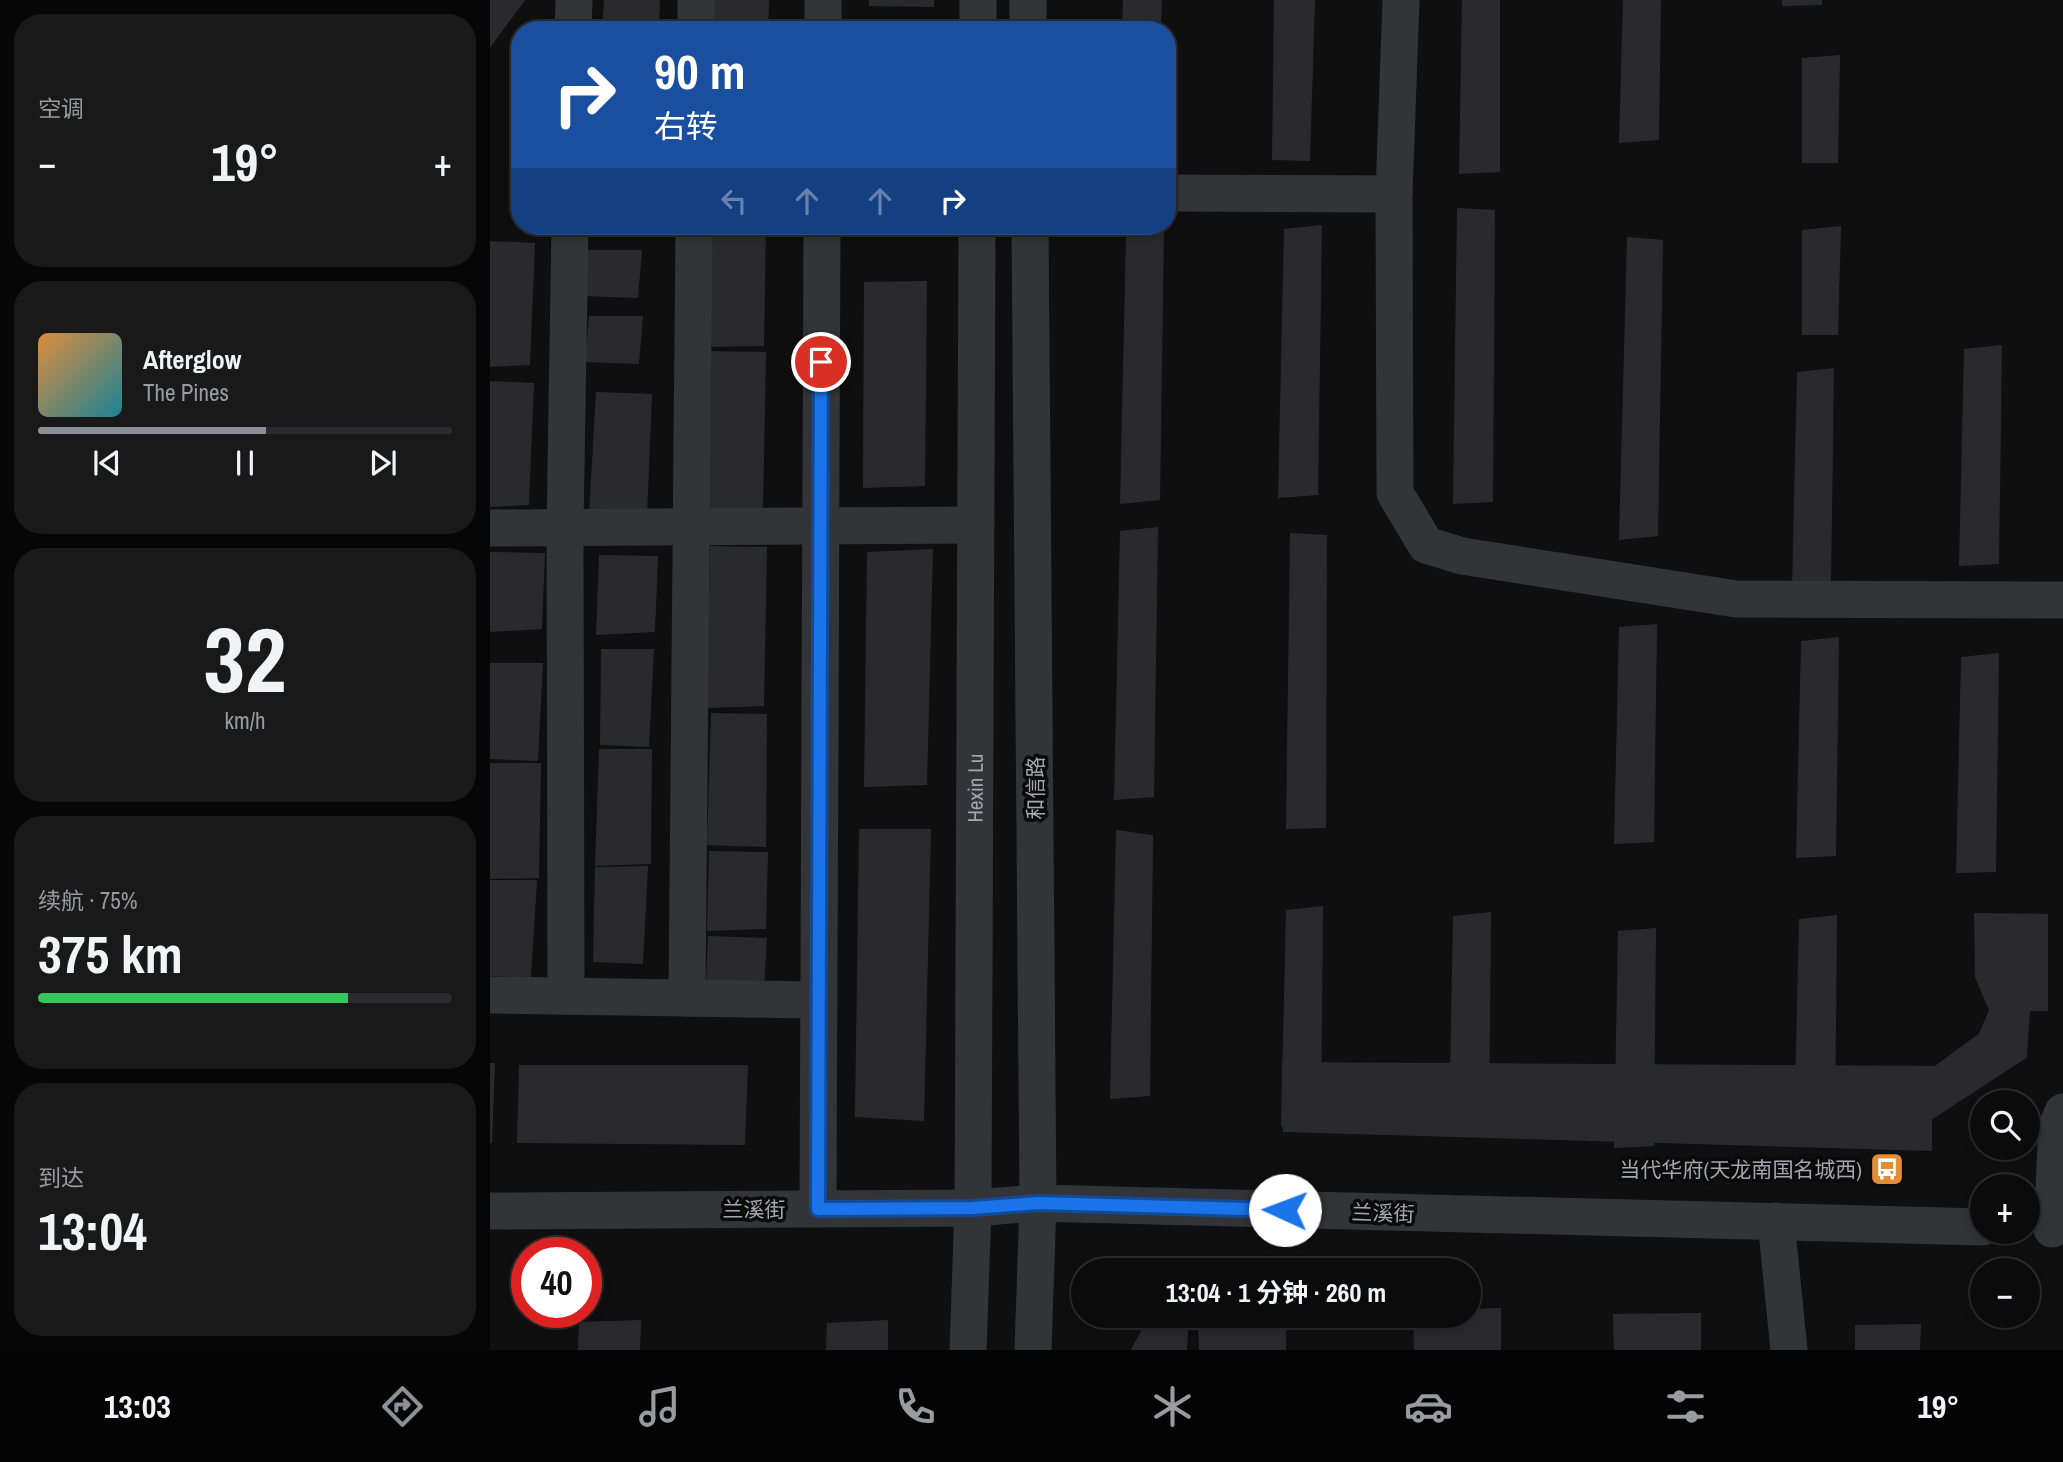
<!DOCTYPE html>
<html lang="zh">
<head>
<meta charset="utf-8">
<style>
	:root { --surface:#0b0b0c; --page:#19191a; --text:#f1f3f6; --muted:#9a9b9d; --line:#2b2b2d; --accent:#8c9099 }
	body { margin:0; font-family:"Archivo Narrow","Noto Sans SC",sans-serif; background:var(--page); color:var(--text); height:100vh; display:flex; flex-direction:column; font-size:26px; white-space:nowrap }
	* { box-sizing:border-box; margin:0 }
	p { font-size:23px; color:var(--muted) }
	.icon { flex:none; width:38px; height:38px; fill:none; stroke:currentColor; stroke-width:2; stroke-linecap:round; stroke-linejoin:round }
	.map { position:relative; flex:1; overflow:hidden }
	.side { display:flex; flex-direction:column; gap:14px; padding:14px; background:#060607; width:490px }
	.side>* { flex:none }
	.top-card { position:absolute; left:21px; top:21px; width:665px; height:214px; border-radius:28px; box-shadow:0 4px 10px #0003,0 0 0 2px var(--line); background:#1a4fa0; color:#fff; overflow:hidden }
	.fabs { position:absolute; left:1480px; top:1090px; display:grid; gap:14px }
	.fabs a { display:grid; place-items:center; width:70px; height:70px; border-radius:50%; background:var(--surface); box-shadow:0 4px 10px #0003,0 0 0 2px var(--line); font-size:35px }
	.speed { position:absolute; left:21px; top:1237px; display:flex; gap:14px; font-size:35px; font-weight:700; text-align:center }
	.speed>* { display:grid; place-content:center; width:91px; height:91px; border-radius:50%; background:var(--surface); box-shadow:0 4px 10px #0003,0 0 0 2px var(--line); line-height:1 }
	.speed .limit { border:10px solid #d22; background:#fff; color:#111 }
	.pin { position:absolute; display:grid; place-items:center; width:60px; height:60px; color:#fff; margin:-30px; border:4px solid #fff; border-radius:50%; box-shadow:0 2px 7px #0007 }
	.me { position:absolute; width:77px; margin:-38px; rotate:272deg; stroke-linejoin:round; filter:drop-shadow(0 0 5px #0008) }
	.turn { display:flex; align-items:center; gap:24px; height:147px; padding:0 28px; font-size:32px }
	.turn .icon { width:91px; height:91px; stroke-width:2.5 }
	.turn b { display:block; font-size:49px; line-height:60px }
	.lanes { display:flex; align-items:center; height:66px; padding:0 28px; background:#0003; justify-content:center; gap:35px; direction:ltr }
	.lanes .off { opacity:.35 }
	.big { font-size:52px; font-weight:700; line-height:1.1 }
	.side .widget { flex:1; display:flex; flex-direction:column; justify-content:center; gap:10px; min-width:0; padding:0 24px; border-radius:28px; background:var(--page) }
	.side .dial { align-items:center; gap:0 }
	.dial b { font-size:91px; line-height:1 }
	.song { display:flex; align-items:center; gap:21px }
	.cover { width:84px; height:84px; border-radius:10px; background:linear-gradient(135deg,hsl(30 70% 55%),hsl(190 70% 35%)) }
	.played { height:7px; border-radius:4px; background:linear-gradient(90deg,var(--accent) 55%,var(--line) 55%) }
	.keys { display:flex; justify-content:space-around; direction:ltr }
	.heat { display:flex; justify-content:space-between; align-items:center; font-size:38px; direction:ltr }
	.charge { height:10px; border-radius:5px; background:linear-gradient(90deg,#34c759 75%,var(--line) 0) }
	.trip { position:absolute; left:581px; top:1258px; width:410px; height:70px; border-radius:35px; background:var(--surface); box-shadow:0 4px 10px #0003,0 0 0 2px var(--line); font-weight:700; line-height:70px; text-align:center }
	.dock { display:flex; height:112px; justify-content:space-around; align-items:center; background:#040405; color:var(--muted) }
	.dock .icon { width:49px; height:49px }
	.dock .current { color:var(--accent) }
	.dock b { font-size:32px; color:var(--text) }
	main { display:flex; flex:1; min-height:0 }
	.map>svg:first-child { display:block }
	.building { fill:#2a2a2c; stroke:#292a2c; stroke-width:2 }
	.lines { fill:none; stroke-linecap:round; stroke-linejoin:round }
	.minor { stroke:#323437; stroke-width:37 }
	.route-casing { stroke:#114b97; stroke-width:18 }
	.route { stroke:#1a73e8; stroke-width:12 }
	.labels { text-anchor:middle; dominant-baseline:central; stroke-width:7; stroke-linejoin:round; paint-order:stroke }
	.street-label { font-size:21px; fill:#a1a8b0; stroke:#0a0a0b }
	.poi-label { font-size:21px; fill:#a1a8b0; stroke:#0a0a0b; text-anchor:end }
</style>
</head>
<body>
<main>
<section class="side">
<div class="widget"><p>空调</p>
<div class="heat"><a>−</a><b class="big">19°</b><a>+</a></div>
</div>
<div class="widget">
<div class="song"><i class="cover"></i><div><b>Afterglow</b><p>The Pines</p></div></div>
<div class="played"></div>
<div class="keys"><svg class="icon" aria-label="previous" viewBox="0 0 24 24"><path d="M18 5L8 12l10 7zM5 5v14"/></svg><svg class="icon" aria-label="pause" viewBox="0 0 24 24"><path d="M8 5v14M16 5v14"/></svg><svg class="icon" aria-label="next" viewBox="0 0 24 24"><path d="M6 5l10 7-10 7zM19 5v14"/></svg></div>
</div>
<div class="widget dial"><b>32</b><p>km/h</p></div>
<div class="widget"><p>续航 · 75%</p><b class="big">375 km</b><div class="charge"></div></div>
<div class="widget"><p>到达</p><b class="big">13:04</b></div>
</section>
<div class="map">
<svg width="1573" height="1350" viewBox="0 0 1573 1350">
	<rect width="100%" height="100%" fill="#0f0f10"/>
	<path class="building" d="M 0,0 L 34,0 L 0,46 Z
		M 115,0 L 169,0 L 168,30 L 113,30 Z
		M 224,0 L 278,0 L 277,30 L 223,30 Z
		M 380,0 L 443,0 L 443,6 L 380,5 Z
		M 634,0 L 671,0 L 670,30 L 633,30 Z
		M 785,0 L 824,0 L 819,160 L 783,159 Z
		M 973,0 L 1009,0 L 1009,171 L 970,173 Z
		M 1134,0 L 1170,0 L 1168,139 L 1130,142 Z
		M 1293,0 L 1331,0 L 1331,4 L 1293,5 Z
		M 1349,56 L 1347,162 L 1313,162 L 1313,59 Z
		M 968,209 L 1004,211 L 1002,501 L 964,503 Z
		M 102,226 L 158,226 L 158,232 L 102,231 Z
		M 221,226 L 275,226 L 273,345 L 219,346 Z
		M 378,226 L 447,226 L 447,229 L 378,228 Z
		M 831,226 L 827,494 L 789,497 L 795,230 Z
		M 1350,227 L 1347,334 L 1313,334 L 1313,231 Z
		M 673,232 L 669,499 L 631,503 L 637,236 Z
		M 1138,238 L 1172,241 L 1167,535 L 1130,539 Z
		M 0,242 L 44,244 L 39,364 L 0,366 Z
		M 98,251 L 151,251 L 147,297 L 94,295 Z
		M 436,282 L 434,485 L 374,487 L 375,283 Z
		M 100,317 L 152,317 L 148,363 L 96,361 Z
		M 1511,346 L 1508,563 L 1470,565 L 1475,350 Z
		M 221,352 L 275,353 L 272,510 L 217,512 Z
		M 1343,369 L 1340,586 L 1303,588 L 1308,373 Z
		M 0,382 L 43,384 L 38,504 L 0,506 Z
		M 107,393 L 161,395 L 156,515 L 100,514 Z
		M 667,528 L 663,796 L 625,799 L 631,532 Z
		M 801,534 L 836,536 L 835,827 L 797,828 Z
		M 221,547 L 276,548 L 273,705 L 218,707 Z
		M 442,550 L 436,784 L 375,786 L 378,553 Z
		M 0,553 L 54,554 L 51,628 L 0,631 Z
		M 110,556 L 167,557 L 164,631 L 107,634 Z
		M 1166,625 L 1163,841 L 1125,843 L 1130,628 Z
		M 1348,638 L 1345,855 L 1307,857 L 1312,642 Z
		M 112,650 L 163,650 L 158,746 L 111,744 Z
		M 1508,654 L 1505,871 L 1467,872 L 1472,658 Z
		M 1,664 L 52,664 L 47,760 L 0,758 Z
		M 222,714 L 276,715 L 275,846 L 218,844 Z
		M 110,750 L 161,750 L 160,863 L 106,865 Z
		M 0,764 L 50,764 L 48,877 L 0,878 Z
		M 370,830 L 440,830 L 433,1120 L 366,1116 Z
		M 627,831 L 662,836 L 659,1095 L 621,1098 Z
		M 220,852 L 277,853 L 275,928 L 218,930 Z
		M 157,867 L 152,963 L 104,961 L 106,868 Z
		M 0,881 L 46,881 L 40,977 L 0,975 Z
		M 832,907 L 830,1124 L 792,1126 L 797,911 Z
		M 1000,913 L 998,1130 L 960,1132 L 964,917 Z
		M 1485,914 L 1557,915 L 1557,1010 L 1500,1010 L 1486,977 Z
		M 1346,916 L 1344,1132 L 1305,1134 L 1310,920 Z
		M 1165,929 L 1163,1145 L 1125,1147 L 1129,932 Z
		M 219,937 L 276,939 L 273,988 L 217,981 Z
		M 1500,1010 L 1539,1010 L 1536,1057 L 1441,1119 L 1441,1150 L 794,1131 L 793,1063 L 1445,1067 L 1490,1034 Z
		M 0,1064 L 4,1064 L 1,1142 L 0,1142 Z
		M 30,1066 L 257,1066 L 254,1144 L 28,1142 Z
		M 1010,1309 L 1010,1350 L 925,1350 L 924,1316 L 978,1316 L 978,1310 Z
		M 1210,1314 L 1210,1350 L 1125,1350 L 1124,1315 Z
		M 683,1316 L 698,1316 L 696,1350 L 642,1350 L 654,1327 Z
		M 709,1316 L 795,1316 L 795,1350 L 710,1350 Z
		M 150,1321 L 149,1350 L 89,1350 L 90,1323 Z
		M 397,1321 L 397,1350 L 337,1350 L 338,1324 Z
		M 1430,1325 L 1429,1350 L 1366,1350 L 1366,1326 Z"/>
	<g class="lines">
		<g class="minor">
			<path d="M 538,0 L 538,30"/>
			<path d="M 911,0 L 904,194 L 905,493 L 936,545 L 972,556 L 1246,599 L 1573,600"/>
			<path d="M 83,30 L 84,0"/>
			<path d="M 206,30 L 206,0"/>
			<path d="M 333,30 L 333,0"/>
			<path d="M 488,30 L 488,0"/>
			<path d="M 677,193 L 904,194"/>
			<path d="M 540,226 L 548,1203 L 543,1350"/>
			<path d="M 0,528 L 486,525"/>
			<path d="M 0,995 L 329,1000"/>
			<path d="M 76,996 L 75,528 L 80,226"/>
			<path d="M 197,998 L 204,226"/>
			<path d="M 328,1209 L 332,226"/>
			<path d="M 0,1211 L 483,1208 L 548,1203 L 1493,1227"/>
			<path d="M 1286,1221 L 1299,1350"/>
			<path d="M 1562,1229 L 1567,1126 L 1573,1112"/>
			<path id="s1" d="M 478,1350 L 483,1208 L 487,226"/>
		</g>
	</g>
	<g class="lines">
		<g class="route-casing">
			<path id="route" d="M 331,362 L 328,1209 L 483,1208 L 548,1203 L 795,1210"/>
		</g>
		<use href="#route" class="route"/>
	</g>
	<defs>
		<g id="bus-square" transform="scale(1.75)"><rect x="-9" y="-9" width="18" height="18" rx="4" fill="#e18c36" stroke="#0a0a0b"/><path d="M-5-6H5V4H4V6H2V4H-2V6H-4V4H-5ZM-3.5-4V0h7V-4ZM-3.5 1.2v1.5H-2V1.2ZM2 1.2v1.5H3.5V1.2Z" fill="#fff"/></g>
	</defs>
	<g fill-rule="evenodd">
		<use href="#bus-square" x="1397" y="1169"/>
	</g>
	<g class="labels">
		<g class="street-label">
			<text stroke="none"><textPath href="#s1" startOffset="562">Hexin Lu</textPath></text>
			<text transform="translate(545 788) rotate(-90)">和信路</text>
			<text x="264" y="1209">兰溪街</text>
			<text transform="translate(893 1213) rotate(2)">兰溪街</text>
		</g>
		<g class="poi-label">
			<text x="1372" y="1169">当代华府(天龙南国名城西)</text>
		</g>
	</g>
</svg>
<div class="fabs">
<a><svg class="icon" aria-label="search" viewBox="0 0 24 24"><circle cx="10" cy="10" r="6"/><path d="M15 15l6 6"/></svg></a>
<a>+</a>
<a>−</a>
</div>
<div class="speed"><div class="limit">40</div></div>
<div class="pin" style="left:331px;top:362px;background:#d93025"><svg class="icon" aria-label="arrive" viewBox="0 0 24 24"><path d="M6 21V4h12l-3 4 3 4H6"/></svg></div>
<svg class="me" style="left:795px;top:1210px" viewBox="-20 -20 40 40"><circle r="19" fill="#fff"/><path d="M0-13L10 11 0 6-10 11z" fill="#1a73e8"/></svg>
<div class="trip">13:04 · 1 分钟 · 260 m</div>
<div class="top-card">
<div class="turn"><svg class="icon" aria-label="right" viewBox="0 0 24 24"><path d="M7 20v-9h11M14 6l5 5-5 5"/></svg><div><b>90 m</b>右转</div></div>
<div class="lanes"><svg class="icon off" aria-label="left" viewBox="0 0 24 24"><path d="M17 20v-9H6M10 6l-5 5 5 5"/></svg><svg class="icon off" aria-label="ahead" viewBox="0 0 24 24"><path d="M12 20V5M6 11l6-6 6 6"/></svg><svg class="icon off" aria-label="ahead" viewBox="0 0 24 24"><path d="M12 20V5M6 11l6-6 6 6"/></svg><svg class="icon" aria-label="right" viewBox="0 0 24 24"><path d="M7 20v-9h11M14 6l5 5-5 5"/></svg></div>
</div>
</div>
</main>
<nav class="dock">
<b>13:03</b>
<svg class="icon current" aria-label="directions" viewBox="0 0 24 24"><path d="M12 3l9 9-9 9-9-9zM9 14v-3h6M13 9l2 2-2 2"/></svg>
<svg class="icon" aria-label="music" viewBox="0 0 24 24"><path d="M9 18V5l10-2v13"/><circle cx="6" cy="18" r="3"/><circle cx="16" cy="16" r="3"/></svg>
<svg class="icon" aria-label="phone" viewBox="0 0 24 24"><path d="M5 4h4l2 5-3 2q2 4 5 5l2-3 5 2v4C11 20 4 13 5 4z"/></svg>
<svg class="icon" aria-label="climate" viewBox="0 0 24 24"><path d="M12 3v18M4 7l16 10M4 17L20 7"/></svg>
<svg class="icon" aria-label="car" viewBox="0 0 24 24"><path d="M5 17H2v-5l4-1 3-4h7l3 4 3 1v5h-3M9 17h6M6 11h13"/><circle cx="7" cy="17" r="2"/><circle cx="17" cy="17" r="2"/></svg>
<svg class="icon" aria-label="filters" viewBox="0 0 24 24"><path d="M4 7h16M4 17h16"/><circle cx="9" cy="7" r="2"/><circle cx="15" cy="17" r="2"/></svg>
<b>19°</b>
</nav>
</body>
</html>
